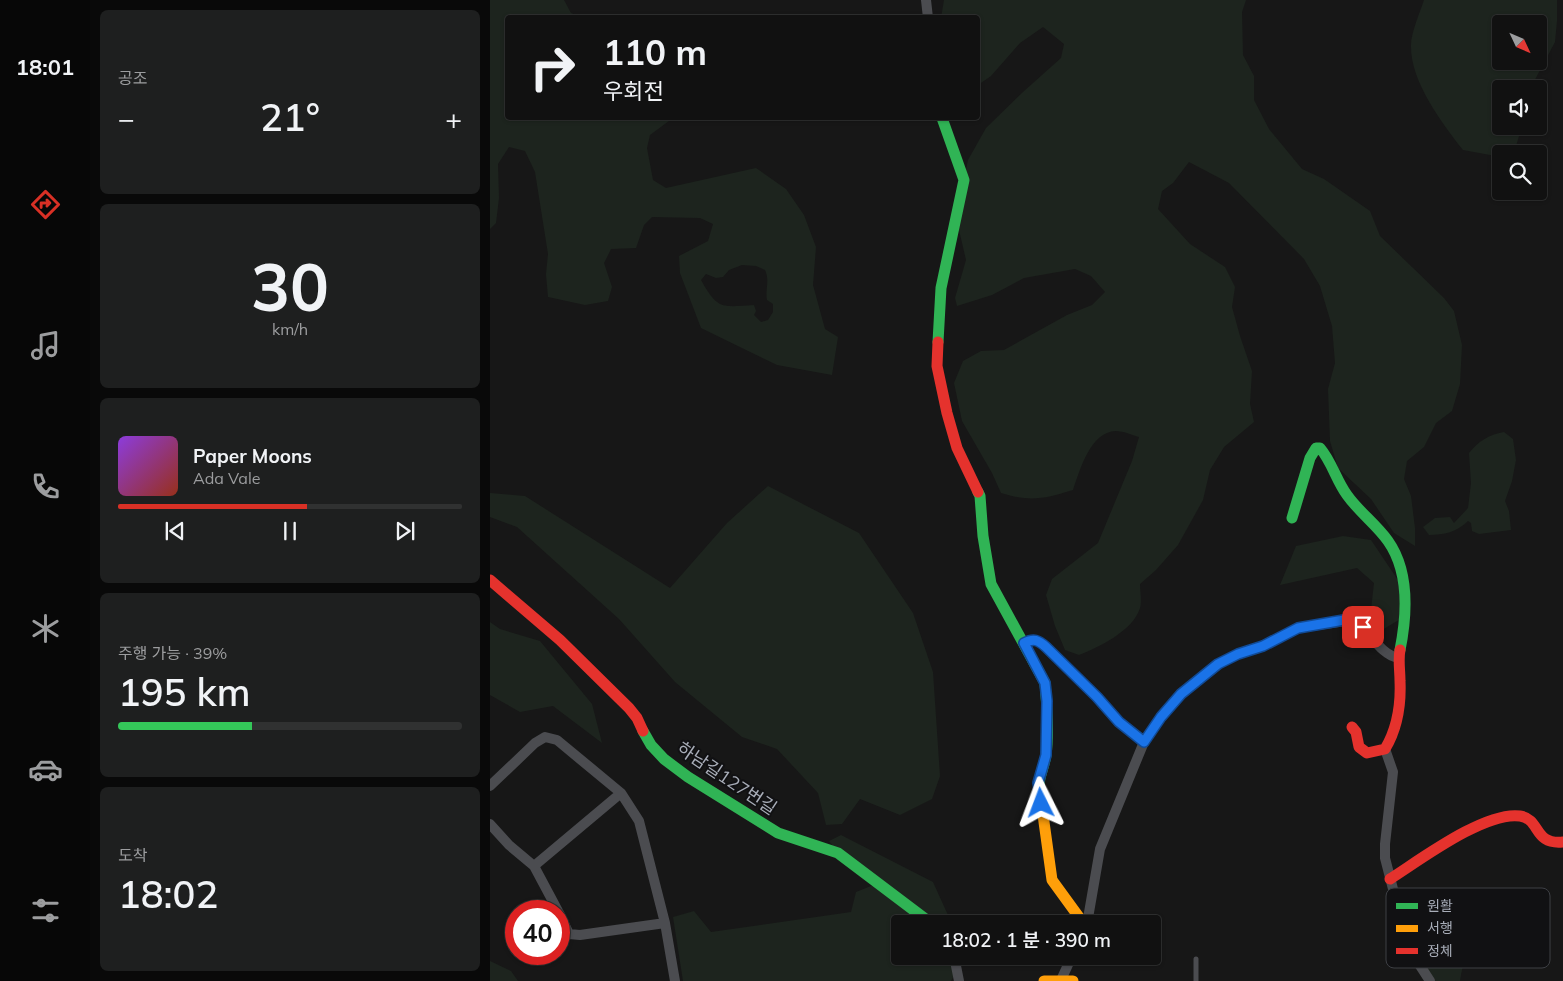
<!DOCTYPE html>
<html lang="ko">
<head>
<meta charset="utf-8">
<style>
	:root { --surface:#111; --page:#1e1f1f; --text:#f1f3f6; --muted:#9c9d9f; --line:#303131; --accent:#d93025 }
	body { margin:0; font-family:Mulish,"Noto Sans KR",sans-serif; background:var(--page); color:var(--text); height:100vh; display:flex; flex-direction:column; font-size:19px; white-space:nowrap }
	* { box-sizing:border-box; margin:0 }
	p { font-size:16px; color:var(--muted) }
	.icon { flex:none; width:28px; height:28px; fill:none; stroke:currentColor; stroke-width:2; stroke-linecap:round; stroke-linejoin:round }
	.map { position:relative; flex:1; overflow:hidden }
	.panel { display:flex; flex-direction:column; gap:10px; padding:10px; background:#090909; width:400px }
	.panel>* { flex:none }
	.hud { position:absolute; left:15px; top:15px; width:475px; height:105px; border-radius:5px; box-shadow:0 1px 4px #0004,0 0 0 1px var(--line); background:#111; color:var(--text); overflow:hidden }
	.needle { width:32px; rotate:134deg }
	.buttons { position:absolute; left:1002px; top:15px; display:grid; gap:10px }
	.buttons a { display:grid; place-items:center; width:55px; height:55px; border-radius:5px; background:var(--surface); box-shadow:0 1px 4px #0004,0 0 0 1px var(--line); font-size:25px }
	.speed { position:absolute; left:15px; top:900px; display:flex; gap:10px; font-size:25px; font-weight:700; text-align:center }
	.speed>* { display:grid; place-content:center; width:65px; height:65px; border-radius:50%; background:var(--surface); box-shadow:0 1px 4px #0004,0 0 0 1px var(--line); line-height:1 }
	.speed .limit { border:8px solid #d22; background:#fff; color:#111 }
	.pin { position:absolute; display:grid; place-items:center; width:42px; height:42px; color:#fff; margin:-21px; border-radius:10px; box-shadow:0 2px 8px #0006 }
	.me { position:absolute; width:55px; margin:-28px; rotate:357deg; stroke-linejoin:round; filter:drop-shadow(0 0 4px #0008) }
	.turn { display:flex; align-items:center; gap:18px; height:105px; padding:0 15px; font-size:22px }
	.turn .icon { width:65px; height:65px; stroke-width:2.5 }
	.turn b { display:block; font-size:35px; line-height:42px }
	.big { font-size:38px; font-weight:600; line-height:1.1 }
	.panel .widget { flex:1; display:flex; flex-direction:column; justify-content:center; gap:8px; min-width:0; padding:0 18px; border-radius:8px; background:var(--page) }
	.panel .dial { align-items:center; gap:0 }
	.dial b { font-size:65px; line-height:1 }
	.song { display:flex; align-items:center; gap:15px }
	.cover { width:60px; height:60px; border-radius:8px; background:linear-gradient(135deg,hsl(270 70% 55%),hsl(10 70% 35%)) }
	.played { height:5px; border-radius:2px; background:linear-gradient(90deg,var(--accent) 55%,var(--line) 55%) }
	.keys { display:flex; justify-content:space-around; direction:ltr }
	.heat { display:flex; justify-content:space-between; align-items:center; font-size:28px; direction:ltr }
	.charge { height:8px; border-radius:4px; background:linear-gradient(90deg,#34c759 39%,var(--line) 0) }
	.trip { position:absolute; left:401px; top:915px; width:270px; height:50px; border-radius:5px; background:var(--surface); box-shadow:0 1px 4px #0004,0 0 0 1px var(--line); font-weight:600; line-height:50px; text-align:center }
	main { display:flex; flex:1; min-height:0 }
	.dock { display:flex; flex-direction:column; width:90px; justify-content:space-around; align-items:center; background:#070707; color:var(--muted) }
	.dock .icon { width:35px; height:35px }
	.dock .selected { color:var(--accent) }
	.dock b { font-size:22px; color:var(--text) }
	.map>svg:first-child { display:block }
	.green { fill:#1d241e; fill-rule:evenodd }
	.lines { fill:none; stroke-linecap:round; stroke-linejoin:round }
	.lane { stroke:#4b4c50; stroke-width:5 }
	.street { stroke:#4b4c50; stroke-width:10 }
	.fast { stroke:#30b455; stroke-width:11 }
	.slow { stroke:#ff9f0a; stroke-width:11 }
	.jam { stroke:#e5322d; stroke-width:11 }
	.route-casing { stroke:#114b97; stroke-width:12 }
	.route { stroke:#1a73e8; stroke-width:9 }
	.labels { text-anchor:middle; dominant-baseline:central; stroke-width:4; stroke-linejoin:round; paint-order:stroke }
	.street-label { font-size:18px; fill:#a8adb8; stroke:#111113 }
	.key { fill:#111113; stroke:#3e4045; stroke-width:1 }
	.key-label { font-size:14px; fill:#a8adb8 }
</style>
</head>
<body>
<main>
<nav class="dock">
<b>18:01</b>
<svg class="icon selected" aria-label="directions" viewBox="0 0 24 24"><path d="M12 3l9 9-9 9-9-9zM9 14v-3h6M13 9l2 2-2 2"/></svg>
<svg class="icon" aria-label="music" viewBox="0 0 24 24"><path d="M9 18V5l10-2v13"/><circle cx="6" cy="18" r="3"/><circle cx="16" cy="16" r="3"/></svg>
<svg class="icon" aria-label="phone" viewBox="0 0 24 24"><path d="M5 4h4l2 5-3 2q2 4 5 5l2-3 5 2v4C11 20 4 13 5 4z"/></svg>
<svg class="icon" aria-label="climate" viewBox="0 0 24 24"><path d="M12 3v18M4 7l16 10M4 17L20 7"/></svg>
<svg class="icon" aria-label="car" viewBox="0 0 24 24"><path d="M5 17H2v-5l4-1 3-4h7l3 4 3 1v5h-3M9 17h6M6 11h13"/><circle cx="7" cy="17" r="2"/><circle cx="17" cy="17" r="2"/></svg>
<svg class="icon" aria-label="filters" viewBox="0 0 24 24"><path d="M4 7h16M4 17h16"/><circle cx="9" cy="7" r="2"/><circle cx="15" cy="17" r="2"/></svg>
</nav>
<section class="panel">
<div class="widget"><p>공조</p>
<div class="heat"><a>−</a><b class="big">21°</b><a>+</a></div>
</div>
<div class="widget dial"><b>30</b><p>km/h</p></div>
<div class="widget">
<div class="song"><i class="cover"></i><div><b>Paper Moons</b><p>Ada Vale</p></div></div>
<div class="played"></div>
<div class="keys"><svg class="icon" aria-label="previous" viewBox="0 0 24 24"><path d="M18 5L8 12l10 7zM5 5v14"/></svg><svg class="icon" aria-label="pause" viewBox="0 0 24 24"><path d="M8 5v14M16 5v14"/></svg><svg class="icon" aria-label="next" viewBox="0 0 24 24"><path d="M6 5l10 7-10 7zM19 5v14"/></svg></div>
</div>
<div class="widget"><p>주행 가능 · 39%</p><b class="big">195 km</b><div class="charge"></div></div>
<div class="widget"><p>도착</p><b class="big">18:02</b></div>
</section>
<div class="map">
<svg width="1073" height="981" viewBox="0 0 1073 981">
	<rect width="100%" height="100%" fill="#171717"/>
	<path class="green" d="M 0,0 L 74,0 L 81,13 L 90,17 L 18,18 L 18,118 L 183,118 L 160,135 L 157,148 L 163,180 L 176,188 L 266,168 L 296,189 L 314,215 L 326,247 L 323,285 L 335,329 L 348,337 L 342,375 L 287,365 L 211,328 L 190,273 L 189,256 L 218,241 L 223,224 L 210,218 L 162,217 L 154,225 L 146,248 L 121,249 L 114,263 L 122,287 L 118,301 L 95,305 L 58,297 L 56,274 L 58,254 L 45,172 L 35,151 L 19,147 L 8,164 L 9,198 L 6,223 L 0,229 ZM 252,265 L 266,266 L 275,270 C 280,280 275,290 277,300 L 283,304 L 283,312 L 278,320 L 271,322 L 264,315 L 266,311 L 264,305 C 231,307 228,310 211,280 L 216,274 L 226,278 L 233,277 L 239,270 Z
		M 454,0 L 756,0 L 752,12 L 753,55 L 764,76 L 764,100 L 779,129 L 812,169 L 834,179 L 880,211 L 890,236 L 954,298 L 964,311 L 972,345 L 970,384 L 962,411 L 946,423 L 934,447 L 917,461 L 914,479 L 921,496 L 925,528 L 925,546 L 904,533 L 881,499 L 848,468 L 840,441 L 838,389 L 845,363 L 842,326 L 830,286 L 814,259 L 739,183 L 699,162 L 683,183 L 672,191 L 668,209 L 700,244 L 735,267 L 745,287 L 742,307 L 750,336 L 762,371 L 760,404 L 764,422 L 734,447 L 720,470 L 713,500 L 688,545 L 666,570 L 650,584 C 650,591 652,601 650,608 C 643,631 609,647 589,655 L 575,650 L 565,626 L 556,595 L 562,579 L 608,543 L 642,461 L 649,437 C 642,435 633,431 626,431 C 600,432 590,470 583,490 C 554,499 540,502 511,493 L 502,473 L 472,421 L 464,383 L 473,361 L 491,351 L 514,350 L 577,315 L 602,305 L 615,292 L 601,276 L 585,269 L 534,278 L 502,295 L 467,306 L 465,298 L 476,260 L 466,217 L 478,160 L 496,128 L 533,92 L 571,58 L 574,44 L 553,27 L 530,43 L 501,76 L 488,85 L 488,18 L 451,18 Z
		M 934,0 L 1067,0 L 1067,21 L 1065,42 L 1040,89 L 1011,89 L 1011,126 L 1032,126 L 1026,146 L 1019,154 L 1011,154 L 1011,157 L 973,150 C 952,123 920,81 921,45 C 921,33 930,12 934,0 ZM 1011,24 L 1049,24 L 1049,61 L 1011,61 Z
		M 1014,432 L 1023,439 L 1026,460 L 1022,481 L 1015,501 L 1019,511 L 1021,530 L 989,534 L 982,531 L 981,523 L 978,521 C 967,532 954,535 939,535 L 933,527 L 945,518 L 960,517 L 964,523 L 978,508 L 981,483 L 979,453 C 989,441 998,435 1014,432 Z
		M 278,486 L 369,533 L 423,613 L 443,672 L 450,776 L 442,799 L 410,815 L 370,799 L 352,824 L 336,825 L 328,793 L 287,749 L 252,737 L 185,682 L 129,619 L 27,527 L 0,517 L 0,493 L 35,496 L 180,588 L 237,523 Z
		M 853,536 L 881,540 L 916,592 L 912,618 L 892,630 L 881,610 L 884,583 L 867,568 L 790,585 L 806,546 Z
		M 0,622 L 10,629 L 50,641 L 102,704 L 112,743 L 63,706 L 30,712 L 0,695 Z
		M 351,835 L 443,882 L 462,924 L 410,924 L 410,956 L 470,956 L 468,968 L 461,981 L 193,981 L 183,917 L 204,911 L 221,932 L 361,912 L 366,892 L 386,884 L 348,853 L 339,841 Z
		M 1018,898 L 1031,908 L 1025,922 C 989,935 976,941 970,981 L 935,981 L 932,978 L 934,956 L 930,923 L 967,900 L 986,903 Z
		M 0,961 L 21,971 L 28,981 L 0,981 Z"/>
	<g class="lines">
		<path class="lane" d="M 706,981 L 706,959"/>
		<path class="street" d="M 436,0 L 438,18
			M 534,643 C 543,638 548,640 556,647 L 607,697 L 629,722 L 654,742 L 610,849 L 597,924
			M 654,742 L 671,717 L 691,694 L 728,664 L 748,654 L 773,646 L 808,628 L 862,620 C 880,628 888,654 908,658
			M 895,749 L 903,772 L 895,844 L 895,858 L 918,947 L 940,981
			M 0,786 L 45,743 L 55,737 L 67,740 L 131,793 L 149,821 L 175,923 L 185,981
			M 0,824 L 19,845 L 44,866 L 68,911
			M 44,866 L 131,793
			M 69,913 L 79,934 L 90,935 L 175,923
			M 464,956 L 469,981
			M 571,980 L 582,956"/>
		<path class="fast" d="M 448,342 L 451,288 L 474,180 L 452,118
			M 488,492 L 490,496 L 493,536 L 501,584 L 555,683 C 557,705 559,733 556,755 C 554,769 547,778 550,793
			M 802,518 L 820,458 L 826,448 L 830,448 C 842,462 846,480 857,495 C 869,512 886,524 898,541 C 920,572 917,615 910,650
			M 153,731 L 161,745 L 174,759 L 198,777 L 288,833 L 348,853 L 442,924"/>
		<path class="slow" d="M 550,793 L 562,880 L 594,924
			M 554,981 L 583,981"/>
		<path class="jam" d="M 448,342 L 447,366 L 457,413 L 467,448 L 488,492
			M 0,580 L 70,640 L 139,708 L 147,718 L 153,731
			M 862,727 L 866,732 L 869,747 L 877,753 L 895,749 C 907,729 911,704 910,681 C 910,670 908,660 910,650
			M 900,879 C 930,860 995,811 1030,816 C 1051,819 1043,845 1073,842"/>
	</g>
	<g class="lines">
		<g class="route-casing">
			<path id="route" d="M 551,803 L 548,783 L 556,755 L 557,701 L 555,683 L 534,643 C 544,638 548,640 556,647 L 607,697 L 629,722 L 654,742 L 671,717 L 691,694 L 728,664 L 748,654 L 773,646 L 808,628 L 854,620 L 862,620 L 873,627"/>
		</g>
		<use href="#route" class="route"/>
	</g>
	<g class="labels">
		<g class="street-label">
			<text transform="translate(237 778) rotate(34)">하남길127번길</text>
		</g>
	</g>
	<rect x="896" y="888" width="164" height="80" rx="8" class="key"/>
	<rect x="906" y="903" width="22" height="6" fill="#30b455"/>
	<rect x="906" y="925" width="22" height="7" fill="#ff9f0a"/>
	<rect x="906" y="948" width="22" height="6" fill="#e5322d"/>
	<g class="key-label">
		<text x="937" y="911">원활</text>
		<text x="937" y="933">서행</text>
		<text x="937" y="956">정체</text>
	</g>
</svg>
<div class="buttons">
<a><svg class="needle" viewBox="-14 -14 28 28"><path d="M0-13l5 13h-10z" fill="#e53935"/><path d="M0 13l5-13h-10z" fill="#9c9d9f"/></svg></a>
<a><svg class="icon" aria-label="sound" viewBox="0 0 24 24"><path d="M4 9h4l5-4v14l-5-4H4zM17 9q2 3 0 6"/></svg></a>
<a><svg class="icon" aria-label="search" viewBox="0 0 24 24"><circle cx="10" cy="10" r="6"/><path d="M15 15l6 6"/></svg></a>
</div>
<div class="speed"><div class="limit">40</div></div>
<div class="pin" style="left:873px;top:627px;background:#d93025"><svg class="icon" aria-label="arrive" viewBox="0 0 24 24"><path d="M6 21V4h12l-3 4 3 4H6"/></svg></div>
<svg class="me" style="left:551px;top:803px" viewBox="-20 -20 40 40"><path d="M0-17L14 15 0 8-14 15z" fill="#1a73e8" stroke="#fff" stroke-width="4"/></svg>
<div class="trip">18:02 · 1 분 · 390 m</div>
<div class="hud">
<div class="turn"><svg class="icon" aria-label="right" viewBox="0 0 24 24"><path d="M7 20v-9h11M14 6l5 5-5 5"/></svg><div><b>110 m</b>우회전</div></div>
</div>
</div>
</main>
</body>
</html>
